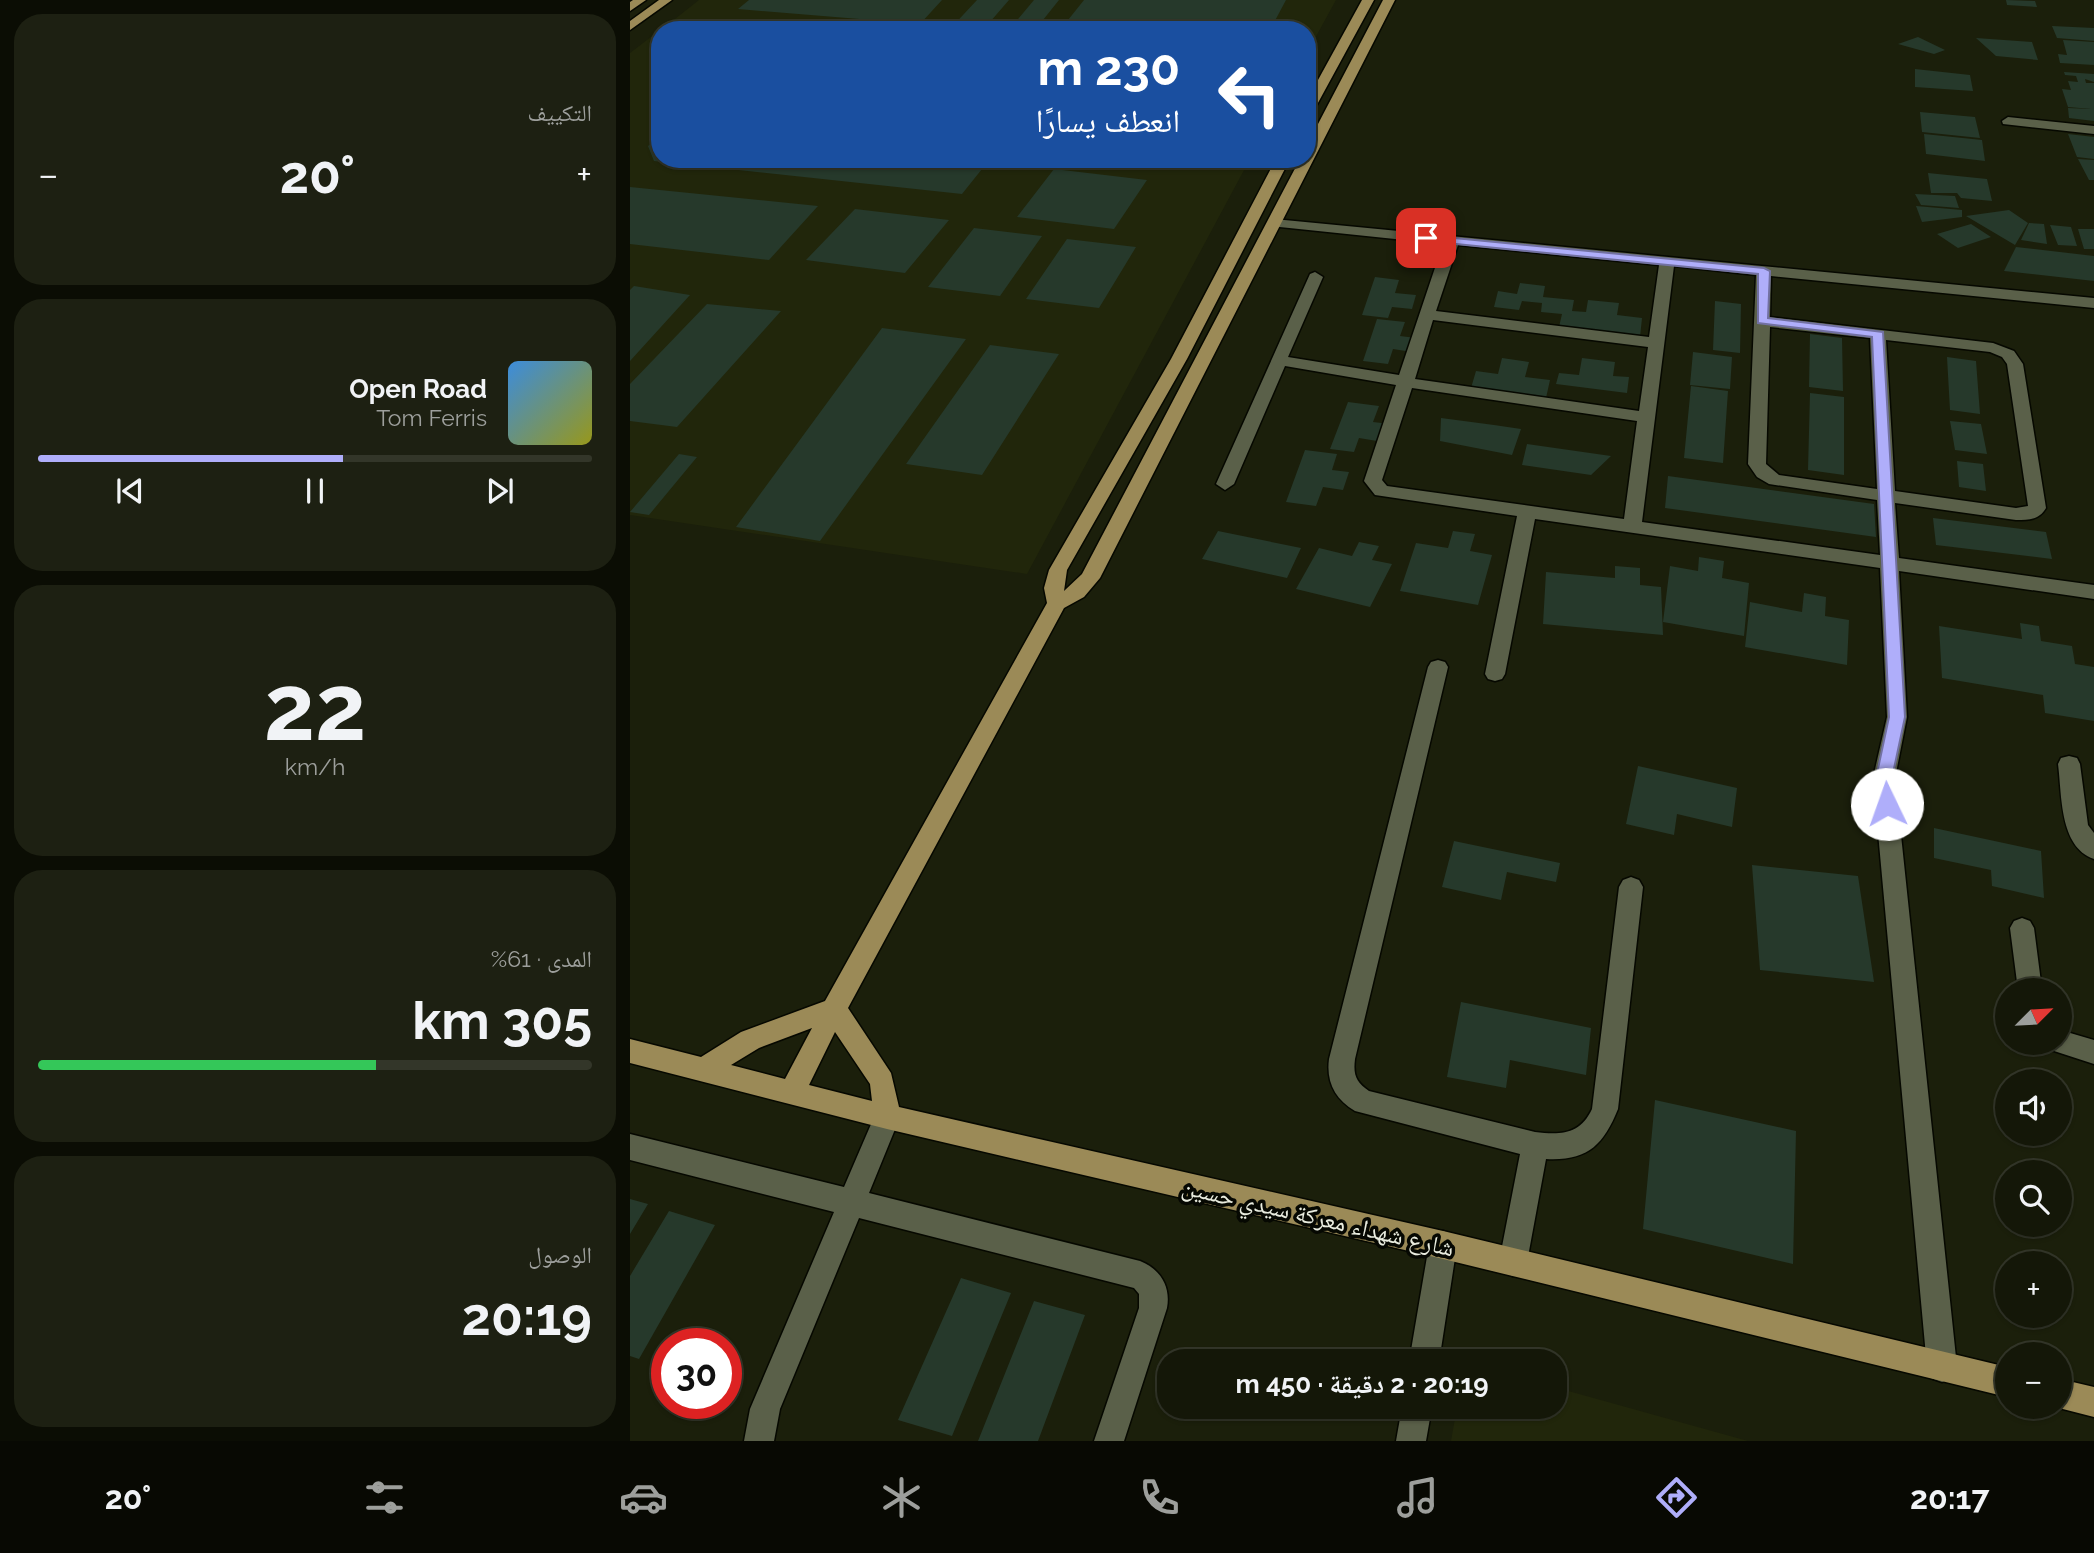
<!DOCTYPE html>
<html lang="ar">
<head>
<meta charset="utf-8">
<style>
	:root { --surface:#141708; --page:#1d2012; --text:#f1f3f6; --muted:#9d9f9c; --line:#333629; --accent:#afaefa }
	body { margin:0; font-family:Raleway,"Noto Naskh Arabic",sans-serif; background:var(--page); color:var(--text); direction:rtl; height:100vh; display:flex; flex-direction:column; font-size:26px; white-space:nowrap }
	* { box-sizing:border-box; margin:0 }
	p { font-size:23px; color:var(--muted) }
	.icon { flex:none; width:38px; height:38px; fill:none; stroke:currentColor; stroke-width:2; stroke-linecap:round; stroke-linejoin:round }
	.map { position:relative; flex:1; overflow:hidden; direction:ltr }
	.side { display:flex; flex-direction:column; gap:14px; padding:14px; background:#0b0d04; width:630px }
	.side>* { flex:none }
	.banner { position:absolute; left:21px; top:21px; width:665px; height:147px; border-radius:28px; box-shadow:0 2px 5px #0004,0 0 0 2px var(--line); direction:rtl; background:#1a4fa0; color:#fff; overflow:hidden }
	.needle { width:46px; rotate:66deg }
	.fabs { position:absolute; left:1365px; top:978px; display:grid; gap:14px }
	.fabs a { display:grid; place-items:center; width:77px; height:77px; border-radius:50%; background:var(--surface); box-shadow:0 2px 5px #0004,0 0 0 2px var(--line); font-size:35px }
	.speed { position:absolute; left:21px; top:1328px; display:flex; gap:14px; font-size:35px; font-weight:700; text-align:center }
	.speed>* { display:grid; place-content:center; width:91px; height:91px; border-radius:50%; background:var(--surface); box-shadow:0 2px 5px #0004,0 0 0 2px var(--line); line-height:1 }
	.speed .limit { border:10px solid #d22; background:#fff; color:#111 }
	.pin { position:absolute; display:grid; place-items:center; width:60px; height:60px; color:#fff; margin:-30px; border-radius:14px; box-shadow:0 4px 10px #0006 }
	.me { position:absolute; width:77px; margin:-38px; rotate:357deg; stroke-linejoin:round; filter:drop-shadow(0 0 5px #0008) }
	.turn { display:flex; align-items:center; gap:24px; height:147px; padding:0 21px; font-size:32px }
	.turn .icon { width:91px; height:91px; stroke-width:2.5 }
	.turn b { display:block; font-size:49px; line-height:60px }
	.big { font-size:52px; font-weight:700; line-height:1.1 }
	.side .widget { flex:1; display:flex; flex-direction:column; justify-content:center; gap:10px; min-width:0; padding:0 24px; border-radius:28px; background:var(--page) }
	.side .dial { align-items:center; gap:0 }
	.dial b { font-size:91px; line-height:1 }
	.song { display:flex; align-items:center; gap:21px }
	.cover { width:84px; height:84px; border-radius:10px; background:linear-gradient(135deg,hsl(210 70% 55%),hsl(60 70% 35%)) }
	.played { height:7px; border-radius:4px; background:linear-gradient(90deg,var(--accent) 55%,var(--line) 55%) }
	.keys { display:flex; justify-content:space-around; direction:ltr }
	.heat { display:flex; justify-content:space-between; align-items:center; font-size:38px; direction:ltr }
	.charge { height:10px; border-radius:5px; background:linear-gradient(90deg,#34c759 61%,var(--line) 0) }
	.trip { position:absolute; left:527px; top:1349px; width:410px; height:70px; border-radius:28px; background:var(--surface); box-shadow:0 2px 5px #0004,0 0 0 2px var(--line); font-weight:700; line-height:70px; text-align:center; direction:rtl }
	.dock { display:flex; height:112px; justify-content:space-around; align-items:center; background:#080903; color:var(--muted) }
	.dock .icon { width:49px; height:49px }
	.dock .selected { color:var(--accent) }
	.dock b { font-size:32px; color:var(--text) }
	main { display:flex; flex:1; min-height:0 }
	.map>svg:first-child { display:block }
	.built { fill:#21260b }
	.building { fill:#26392b }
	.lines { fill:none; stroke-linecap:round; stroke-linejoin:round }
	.minor-casing { stroke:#060800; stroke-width:3 }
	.major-casing { stroke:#060800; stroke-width:3 }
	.minor { fill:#5a6049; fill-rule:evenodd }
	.major { fill:#9b8a57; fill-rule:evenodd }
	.route { fill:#afaefa; stroke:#7271a2; stroke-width:2 }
	.labels { text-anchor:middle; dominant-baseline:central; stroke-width:7; stroke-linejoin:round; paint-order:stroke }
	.near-street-label { font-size:24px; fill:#e9ecdf; stroke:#060802 }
</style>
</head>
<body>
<main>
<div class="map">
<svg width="1464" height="1441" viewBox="0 0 1464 1441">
	<rect width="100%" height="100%" fill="#1b1f0b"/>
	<path class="built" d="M 69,0 L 706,0 L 677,53 L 677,30 L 31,30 Z
		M 30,30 L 30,159 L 620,159 L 397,574 L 0,515 L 0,53 Z
		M 924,1387 L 1118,1441 L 821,1441 L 827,1407 L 924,1407 Z"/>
	<path class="building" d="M 119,0 L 312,0 L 290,24 L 108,9 Z
		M 347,0 L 379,0 L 353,30 L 319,30 Z
		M 404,0 L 429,0 L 405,30 L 379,30 Z
		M 454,0 L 656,0 L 640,30 L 430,30 Z
		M 1376,0 L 1405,1 L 1407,7 L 1377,5 Z
		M 92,25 L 123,28 L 123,30 L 86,30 Z
		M 1422,26 L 1464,28 L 1464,41 L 1427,38 Z
		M 1288,37 L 1315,50 L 1304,54 L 1268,44 Z
		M 1346,38 L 1402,42 L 1408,60 L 1366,56 Z
		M 1433,40 L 1464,42 L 1464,65 L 1430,63 L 1428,54 L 1437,55 Z
		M 1285,69 L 1340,75 L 1343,91 L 1285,87 Z
		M 1434,72 L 1464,74 L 1464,82 L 1455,79 L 1456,83 L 1464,83 L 1464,121 L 1439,118 L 1438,108 L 1461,109 L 1438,107 L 1432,89 L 1441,90 L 1438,81 L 1448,82 L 1446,76 L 1435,75 Z
		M 1290,112 L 1345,117 L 1350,138 L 1292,132 Z
		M 1294,134 L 1352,140 L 1355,161 L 1296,154 Z
		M 1438,134 L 1464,137 L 1464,159 L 1447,157 Z
		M 30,137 L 30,159 L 360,159 L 332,194 L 24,161 L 18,146 Z
		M 1448,159 L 1464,160 L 1464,180 L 1459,180 Z
		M 424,169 L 517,180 L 484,229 L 387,217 Z
		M 1298,173 L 1357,179 L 1362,201 L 1331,198 L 1327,193 L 1301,193 Z
		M 0,187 L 188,206 L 139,260 L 0,244 Z
		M 1285,194 L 1325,196 L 1329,208 L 1291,205 Z
		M 1286,206 L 1332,210 L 1332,217 L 1292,222 Z
		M 225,209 L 319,220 L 275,273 L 176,260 Z
		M 1379,210 L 1398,223 L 1385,245 L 1336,216 Z
		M 1399,223 L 1414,224 L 1417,244 L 1391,240 Z
		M 1341,224 L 1361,237 L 1328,248 L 1307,234 Z
		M 1420,225 L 1441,227 L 1447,246 L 1428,245 Z
		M 344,228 L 412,236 L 370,296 L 298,287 Z
		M 1448,229 L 1464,229 L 1464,249 L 1454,249 Z
		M 437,239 L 506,247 L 469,308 L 396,299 Z
		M 1386,247 L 1464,256 L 1464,281 L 1374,271 Z
		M 745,277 L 769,280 L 765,293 L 786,295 L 782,309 L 762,307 L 758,318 L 732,315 Z
		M 890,283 L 915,286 L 913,297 L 944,300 L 942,311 L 956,312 L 958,300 L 989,303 L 987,315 L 1012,318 L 1010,337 L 929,327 L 932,314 L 911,312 L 912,303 L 892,301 L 889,310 L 864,307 L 868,291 L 887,294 Z
		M 4,286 L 60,295 L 0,361 L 0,290 Z
		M 1085,301 L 1111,304 L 1110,353 L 1083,350 Z
		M 77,304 L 151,311 L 47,427 L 0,421 L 0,384 Z
		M 747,319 L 775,322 L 770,336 L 786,338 L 782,352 L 763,349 L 758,364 L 733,361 Z
		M 252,328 L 336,339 L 190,541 L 106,527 Z
		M 1180,334 L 1212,338 L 1213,391 L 1179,387 Z
		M 360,345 L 429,354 L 352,475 L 276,464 Z
		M 1063,352 L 1102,357 L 1100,389 L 1060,385 Z
		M 1317,357 L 1346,361 L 1350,414 L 1320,410 Z
		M 872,358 L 899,362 L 895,377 L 920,380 L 916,398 L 841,388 L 846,371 L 868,374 Z
		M 952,358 L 985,362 L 983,376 L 999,377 L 997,393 L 926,384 L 929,373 L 949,375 Z
		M 1061,386 L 1098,391 L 1093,463 L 1054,458 Z
		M 1180,393 L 1214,397 L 1214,475 L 1178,470 Z
		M 718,402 L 749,406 L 743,422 L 760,424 L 753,442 L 729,438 L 724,452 L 700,449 Z
		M 811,418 L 864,425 L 891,429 L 882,455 L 810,441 Z
		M 1320,421 L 1351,424 L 1357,454 L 1325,450 Z
		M 897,444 L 981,456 L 961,475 L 892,465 Z
		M 675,450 L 707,454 L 702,470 L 719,472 L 713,490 L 693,487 L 686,506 L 656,502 Z
		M 49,454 L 67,457 L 19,515 L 0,512 Z
		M 1327,461 L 1353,464 L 1356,491 L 1329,487 Z
		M 1038,476 L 1244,504 L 1246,537 L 1035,508 Z
		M 1303,518 L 1416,532 L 1422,559 L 1306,545 Z
		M 588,531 L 671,548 L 657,578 L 572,559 Z
		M 823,531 L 845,534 L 840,551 L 862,555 L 848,605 L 770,591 L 786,543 L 818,548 Z
		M 729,542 L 749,546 L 742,560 L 762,564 L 740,607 L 666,589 L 689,548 L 722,556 Z
		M 1069,557 L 1094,561 L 1092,578 L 1119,583 L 1114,636 L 1033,622 L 1040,566 L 1068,571 Z
		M 985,566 L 1010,568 L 1010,585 L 1031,587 L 1033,635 L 913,624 L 916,572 L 985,578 Z
		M 1174,593 L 1196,597 L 1195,616 L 1219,620 L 1217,665 L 1115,647 L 1120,602 L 1172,612 Z
		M 1390,623 L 1409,626 L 1411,641 L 1442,646 L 1445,664 L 1464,667 L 1464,721 L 1415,713 L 1413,695 L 1312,678 L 1309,626 L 1392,639 Z
		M 1008,766 L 1107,788 L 1102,827 L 1047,814 L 1044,835 L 996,824 Z
		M 1304,828 L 1411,851 L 1414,898 L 1362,886 L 1361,870 L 1304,858 Z
		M 824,841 L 930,863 L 926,882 L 877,872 L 871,900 L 812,887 Z
		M 1122,865 L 1228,876 L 1244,982 L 1130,970 Z
		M 831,1002 L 961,1028 L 956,1075 L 880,1060 L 876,1088 L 817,1077 Z
		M 1025,1100 L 1166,1131 L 1163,1264 L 1013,1229 Z
		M 0,1199 L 18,1204 L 0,1234 Z
		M 39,1211 L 85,1225 L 9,1359 L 0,1356 L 0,1276 Z
		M 331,1278 L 381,1293 L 322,1436 L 268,1420 Z
		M 404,1301 L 455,1315 L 408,1441 L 348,1441 Z"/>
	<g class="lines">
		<g class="minor-casing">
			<path id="minor" d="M 1378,117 L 1464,126 L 1464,134 L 1373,124 L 1372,121 Z
				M 644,219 L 1464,298 L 1464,308 L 1141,276 L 1140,317 L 1363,343 L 1384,351 L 1393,364 L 1416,508 C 1409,520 1399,520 1386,520 L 1265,503 L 1269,558 L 1464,585 L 1464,599 L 1269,571 L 1277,717 L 1265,778 L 1327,1367 L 1323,1378 L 1312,1382 L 1301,1378 L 1297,1367 L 1243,778 L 1257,717 L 1250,568 L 905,519 L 875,674 L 872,679 L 865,681 L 858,679 L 855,674 L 887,516 L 745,495 L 734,481 L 766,385 L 655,366 L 604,484 L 595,490 L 586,484 L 680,274 L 685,272 L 693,277 L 658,357 L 769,375 L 813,244 L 639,226 L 637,223 ZM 828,245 L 1029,265 L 1019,337 L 806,311 ZM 1044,266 L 1126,275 L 1118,464 L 1127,477 L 1139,484 L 1247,500 L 1250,555 L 1012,522 ZM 803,320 L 1018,347 L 1009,411 L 785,379 ZM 1140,327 L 1240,338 L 1247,489 L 1149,475 L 1136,464 ZM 1256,340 L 1360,352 L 1372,357 L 1377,364 L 1398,506 L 1386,508 L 1265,491 ZM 782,388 L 1007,421 L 994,519 L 757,486 L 752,480 Z
				M 808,660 L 815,662 L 818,667 L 725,1059 C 723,1075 726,1082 739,1091 L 905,1132 C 930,1135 950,1135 962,1109 L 989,887 L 993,880 L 1001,877 L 1009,880 L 1013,887 L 988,1109 C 973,1146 957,1161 916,1159 L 897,1262 L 893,1272 L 883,1276 L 873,1272 L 869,1262 L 890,1154 L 725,1111 C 705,1099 696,1082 699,1059 L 798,667 L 801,662 Z
				M 1439,756 L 1447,758 L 1450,764 L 1458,825 L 1464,833 L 1464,859 C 1429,847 1432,794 1428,764 L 1431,758 Z
				M 1392,918 L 1400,921 L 1404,928 L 1412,990 L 1388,990 L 1380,928 L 1384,921 Z
				M 1430,1030 L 1464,1040 L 1464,1064 L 1421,1050 L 1418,1043 L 1430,1043 Z
				M 257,1105 L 266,1108 L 270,1117 L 239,1193 L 510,1261 C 530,1269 541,1286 537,1308 L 494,1441 L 464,1441 L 509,1308 L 509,1294 L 504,1288 L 229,1218 L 150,1409 L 144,1441 L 114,1441 L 120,1409 L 204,1212 L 0,1160 L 0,1134 L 214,1187 L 248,1108 Z
				M 813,1231 L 823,1235 L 827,1245 L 809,1362 L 779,1362 L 799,1245 L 803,1235 Z
				M 772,1407 L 802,1407 L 796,1441 L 766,1441 Z"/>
		</g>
		<g class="major-casing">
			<path id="major" d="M 3,0 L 16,0 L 0,11 L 0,2 Z
				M 29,0 L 42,0 L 0,30 L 0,21 Z
				M 732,0 L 744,0 L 683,112 L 677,116 L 677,100 Z
				M 753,0 L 765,0 L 470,578 L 454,597 L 434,608 L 218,1008 L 261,1073 L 269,1107 L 813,1231 L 1377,1367 L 1377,1397 L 813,1259 L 257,1129 L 0,1063 L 0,1039 L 71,1057 L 111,1032 L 195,1001 L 417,603 L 414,588 L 419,570 L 541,359 L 646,159 L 660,159 L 557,359 L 437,570 L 434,591 L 452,574 L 670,159 L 677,159 L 677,145 ZM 182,1028 L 155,1079 L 101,1065 L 129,1048 ZM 205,1032 L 240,1084 L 242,1101 L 179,1085 Z
				M 1430,1379 L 1464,1387 L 1464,1417 L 1425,1407 L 1430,1407 Z"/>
		</g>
		<use href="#minor" class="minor"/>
		<use href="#major" class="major"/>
	</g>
	<path class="route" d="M 793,235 L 1134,268 L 1140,271 L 1138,318 L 1253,332 L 1275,717 L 1262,778 L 1265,804 L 1263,809 L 1251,809 L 1246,778 L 1259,717 L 1242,337 L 1128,323 L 1128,274 L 796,241 L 793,240 Z"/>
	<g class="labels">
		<g class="near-street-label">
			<text transform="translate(688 1217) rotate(13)">شارع شهداء معركة سيدي حسين</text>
		</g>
	</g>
</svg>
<div class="fabs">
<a><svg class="needle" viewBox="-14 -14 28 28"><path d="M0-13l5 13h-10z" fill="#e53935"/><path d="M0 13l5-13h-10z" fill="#9d9f9c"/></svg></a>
<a><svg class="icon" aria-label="sound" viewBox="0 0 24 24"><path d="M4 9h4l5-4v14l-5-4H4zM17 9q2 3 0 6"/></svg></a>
<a><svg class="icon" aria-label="search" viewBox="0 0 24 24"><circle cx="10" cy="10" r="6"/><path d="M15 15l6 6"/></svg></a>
<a>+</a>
<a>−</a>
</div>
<div class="speed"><div class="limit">30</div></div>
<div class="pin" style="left:796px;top:238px;background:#d93025"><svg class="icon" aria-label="arrive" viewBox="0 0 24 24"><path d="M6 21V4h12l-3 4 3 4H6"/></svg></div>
<svg class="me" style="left:1257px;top:804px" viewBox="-20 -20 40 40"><circle r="19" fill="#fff"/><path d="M0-13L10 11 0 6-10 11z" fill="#afaefa"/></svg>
<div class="trip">20:19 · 2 دقيقة · 450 m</div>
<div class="banner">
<div class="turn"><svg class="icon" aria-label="left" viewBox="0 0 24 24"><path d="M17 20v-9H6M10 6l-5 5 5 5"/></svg><div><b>230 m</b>انعطف يسارًا</div></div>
</div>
</div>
<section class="side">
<div class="widget"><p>التكييف</p>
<div class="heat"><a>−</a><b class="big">20°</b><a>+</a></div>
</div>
<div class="widget">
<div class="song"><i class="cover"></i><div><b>Open Road</b><p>Tom Ferris</p></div></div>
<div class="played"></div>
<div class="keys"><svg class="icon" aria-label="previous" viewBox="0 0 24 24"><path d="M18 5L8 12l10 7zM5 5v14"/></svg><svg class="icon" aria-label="pause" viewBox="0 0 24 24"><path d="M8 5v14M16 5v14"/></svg><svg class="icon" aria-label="next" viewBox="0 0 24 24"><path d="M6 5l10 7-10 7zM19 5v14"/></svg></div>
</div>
<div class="widget dial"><b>22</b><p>km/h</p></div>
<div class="widget"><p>المدى · 61%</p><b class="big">305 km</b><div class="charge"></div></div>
<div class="widget"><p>الوصول</p><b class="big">20:19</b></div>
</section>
</main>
<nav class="dock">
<b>20:17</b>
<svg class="icon selected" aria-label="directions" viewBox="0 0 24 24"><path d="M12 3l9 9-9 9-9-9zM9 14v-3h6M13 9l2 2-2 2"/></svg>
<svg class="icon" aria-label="music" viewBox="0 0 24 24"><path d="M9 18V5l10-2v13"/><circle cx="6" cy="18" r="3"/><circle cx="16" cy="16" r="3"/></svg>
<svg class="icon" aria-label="phone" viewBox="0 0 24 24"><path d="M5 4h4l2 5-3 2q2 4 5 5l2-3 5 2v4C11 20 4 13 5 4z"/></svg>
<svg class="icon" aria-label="climate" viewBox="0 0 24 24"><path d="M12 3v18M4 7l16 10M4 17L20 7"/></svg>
<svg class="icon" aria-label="car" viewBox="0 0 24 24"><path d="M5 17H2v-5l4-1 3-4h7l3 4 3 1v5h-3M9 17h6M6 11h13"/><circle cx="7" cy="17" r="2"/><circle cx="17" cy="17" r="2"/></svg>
<svg class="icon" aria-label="filters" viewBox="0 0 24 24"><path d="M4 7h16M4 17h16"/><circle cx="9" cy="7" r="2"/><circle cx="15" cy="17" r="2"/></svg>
<b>20°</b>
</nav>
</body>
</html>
